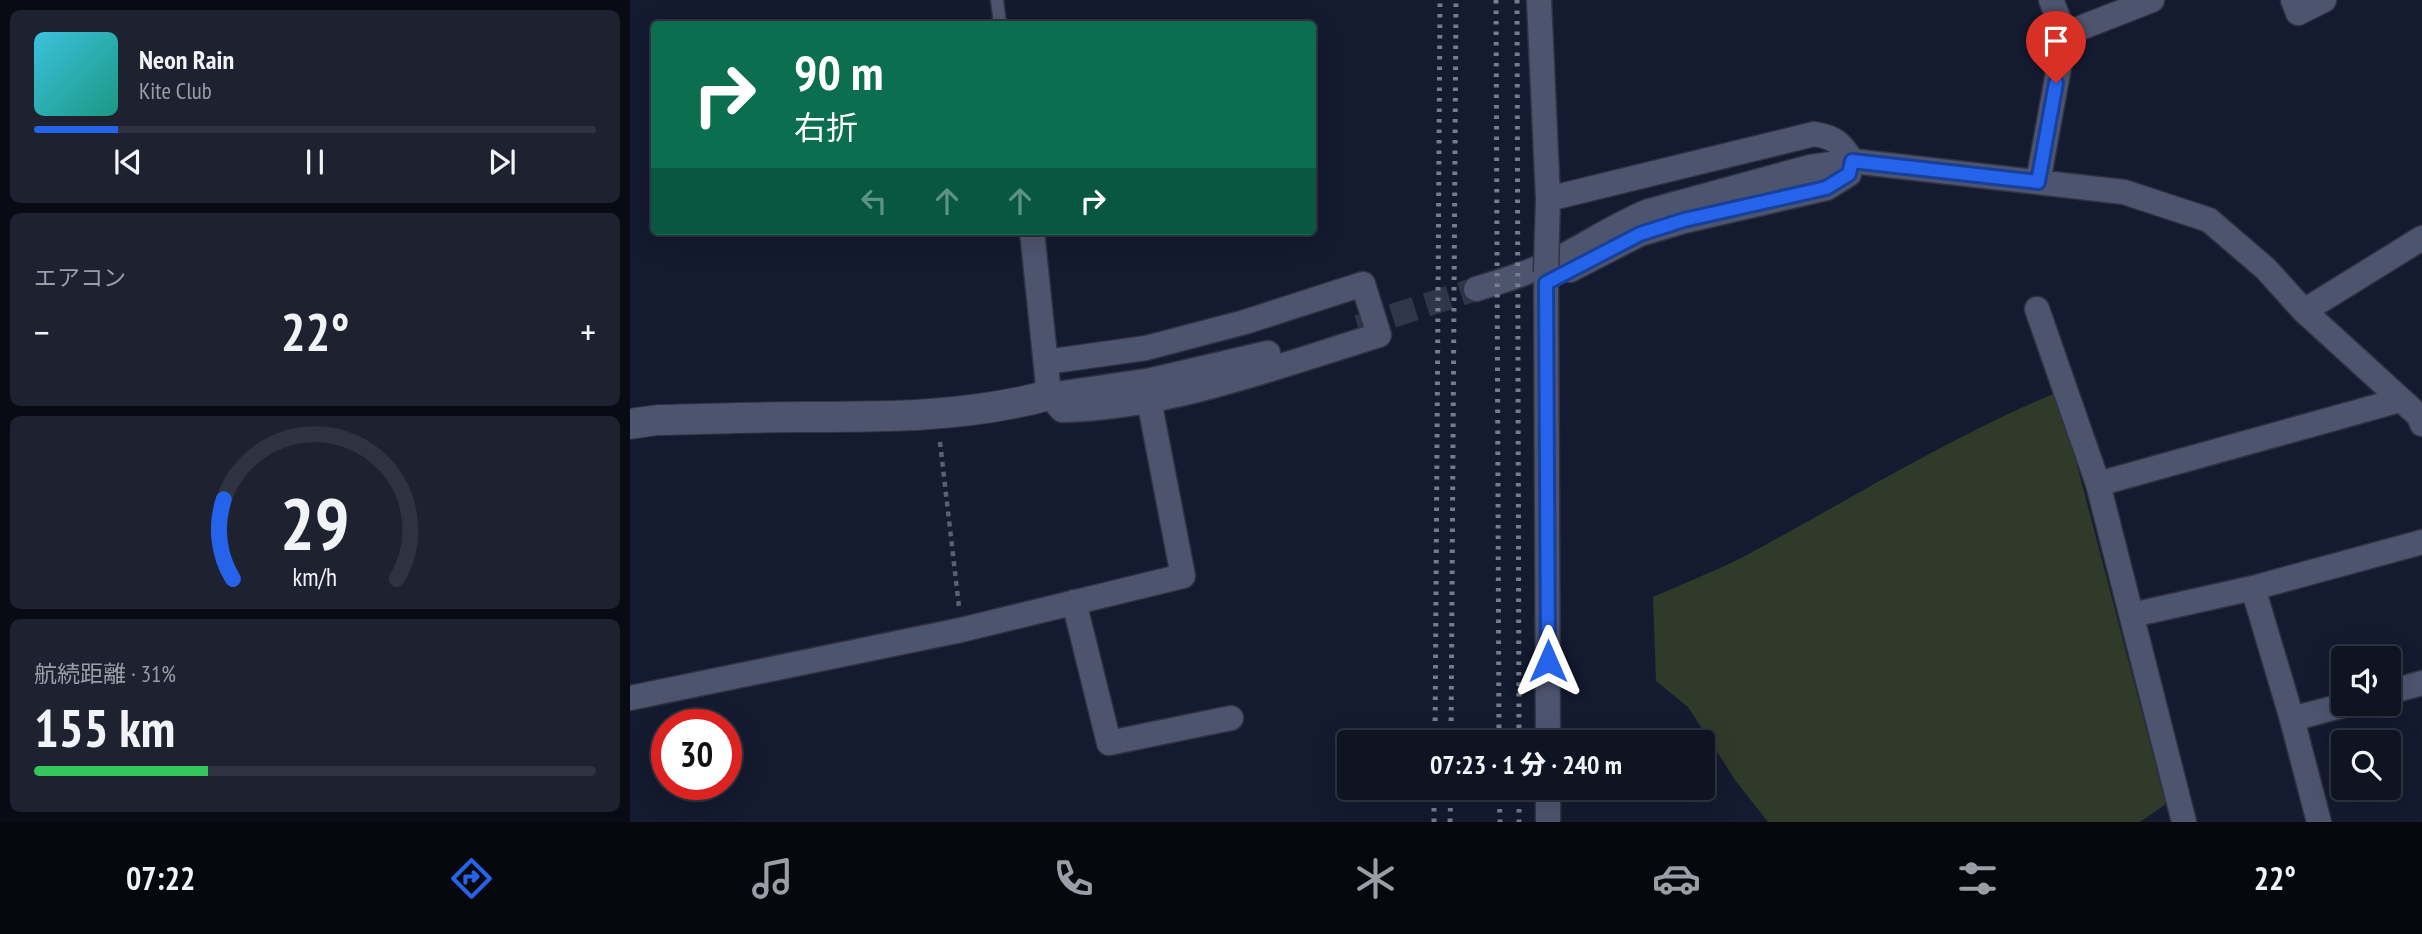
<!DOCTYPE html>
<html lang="ja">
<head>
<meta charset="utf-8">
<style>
	:root { --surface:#0f1423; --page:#1d2130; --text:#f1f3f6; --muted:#9b9ea6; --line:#2f3341; --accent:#2563eb }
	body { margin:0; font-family:"PT Sans Narrow","Noto Sans JP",sans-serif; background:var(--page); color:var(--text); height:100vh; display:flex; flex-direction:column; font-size:26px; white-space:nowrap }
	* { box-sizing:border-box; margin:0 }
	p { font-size:23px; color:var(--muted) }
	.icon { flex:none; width:38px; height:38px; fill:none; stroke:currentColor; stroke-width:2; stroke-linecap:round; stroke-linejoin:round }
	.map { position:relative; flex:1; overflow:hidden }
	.drawer { display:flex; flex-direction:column; gap:10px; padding:10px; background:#080b13; width:630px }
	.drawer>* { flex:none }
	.banner { position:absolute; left:21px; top:21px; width:665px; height:214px; border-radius:7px; box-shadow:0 7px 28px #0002,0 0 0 2px var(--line); background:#0b6e4f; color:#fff; overflow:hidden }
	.controls { position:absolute; left:1701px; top:646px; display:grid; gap:14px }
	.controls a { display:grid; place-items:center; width:70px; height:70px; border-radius:7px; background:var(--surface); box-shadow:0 7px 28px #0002,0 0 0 2px var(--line); font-size:35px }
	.speed { position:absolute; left:21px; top:709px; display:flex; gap:14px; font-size:35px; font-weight:700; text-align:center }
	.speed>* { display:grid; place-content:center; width:91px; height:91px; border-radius:50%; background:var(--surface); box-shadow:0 7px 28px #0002,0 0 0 2px var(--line); line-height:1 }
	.speed .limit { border:10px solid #d22; background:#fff; color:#111 }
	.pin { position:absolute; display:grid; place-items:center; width:60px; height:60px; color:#fff; margin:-72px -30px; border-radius:50% 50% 50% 0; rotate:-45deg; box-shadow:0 0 7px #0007 }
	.pin .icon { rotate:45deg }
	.me { position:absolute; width:77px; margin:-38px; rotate:0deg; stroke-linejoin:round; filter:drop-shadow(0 0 5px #0008) }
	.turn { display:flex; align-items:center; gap:24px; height:147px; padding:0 28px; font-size:32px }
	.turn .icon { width:91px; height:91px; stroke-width:2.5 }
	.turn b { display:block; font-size:49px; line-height:60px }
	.lanes { display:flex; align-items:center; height:66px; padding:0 28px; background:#0003; justify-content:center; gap:35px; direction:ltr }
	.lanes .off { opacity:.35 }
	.big { font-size:52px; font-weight:800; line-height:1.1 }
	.drawer .widget { flex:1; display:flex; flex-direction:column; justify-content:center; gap:10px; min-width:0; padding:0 24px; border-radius:10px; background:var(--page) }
	.drawer .dial { align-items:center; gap:0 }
	.dial svg { height:182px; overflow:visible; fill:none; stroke:var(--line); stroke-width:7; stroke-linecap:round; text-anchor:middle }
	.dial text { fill:var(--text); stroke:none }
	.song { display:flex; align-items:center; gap:21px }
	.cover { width:84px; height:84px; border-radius:10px; background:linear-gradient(135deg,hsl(190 70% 55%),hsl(170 70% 35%)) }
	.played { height:7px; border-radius:4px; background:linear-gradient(90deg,var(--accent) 15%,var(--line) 15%) }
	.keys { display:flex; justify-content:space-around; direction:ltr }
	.heat { display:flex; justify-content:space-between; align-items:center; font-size:38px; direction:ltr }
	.charge { height:10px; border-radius:5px; background:linear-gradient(90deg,#34c759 31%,var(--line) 0) }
	.trip { position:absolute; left:707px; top:730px; width:378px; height:70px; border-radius:7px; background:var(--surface); box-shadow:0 7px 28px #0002,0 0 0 2px var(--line); font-weight:800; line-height:70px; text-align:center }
	.tabs { display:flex; height:112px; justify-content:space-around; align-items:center; background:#06080e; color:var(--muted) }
	.tabs .icon { width:49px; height:49px }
	.tabs .on { color:var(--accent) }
	.tabs b { font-size:32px; color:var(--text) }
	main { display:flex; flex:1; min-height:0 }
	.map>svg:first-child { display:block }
	.green { fill:#2f3a29 }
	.building { fill:#402b19; stroke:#826956; stroke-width:2 }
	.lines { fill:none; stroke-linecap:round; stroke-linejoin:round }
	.minor-tunnel { stroke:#30364a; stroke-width:24; stroke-dasharray:24 12; stroke-linecap:butt }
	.service-casing { stroke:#303243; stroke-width:15 }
	.minor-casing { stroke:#303243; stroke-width:27 }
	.tertiary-casing { stroke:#303243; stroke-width:32 }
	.path { stroke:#5a5f72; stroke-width:4.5; stroke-dasharray:5 5; stroke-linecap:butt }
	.service { stroke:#4d546e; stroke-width:12 }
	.minor { stroke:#4d546e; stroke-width:24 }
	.tertiary { stroke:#4d546e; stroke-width:30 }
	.rail { stroke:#767c8e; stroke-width:5; stroke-dasharray:3.5 7; stroke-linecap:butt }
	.minor-bridge-casing { stroke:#303243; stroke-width:27; stroke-linecap:butt }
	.minor-bridge { stroke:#4d546e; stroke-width:24 }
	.route-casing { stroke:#184099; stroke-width:18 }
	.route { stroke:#2563eb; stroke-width:12 }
</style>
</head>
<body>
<main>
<section class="drawer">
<div class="widget">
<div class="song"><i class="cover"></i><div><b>Neon Rain</b><p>Kite Club</p></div></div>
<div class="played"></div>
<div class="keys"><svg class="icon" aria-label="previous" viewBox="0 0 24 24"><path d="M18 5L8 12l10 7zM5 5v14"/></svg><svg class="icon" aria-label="pause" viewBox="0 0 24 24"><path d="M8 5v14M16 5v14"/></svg><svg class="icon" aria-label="next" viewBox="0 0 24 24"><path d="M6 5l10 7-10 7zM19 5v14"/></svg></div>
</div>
<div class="widget"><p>エアコン</p>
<div class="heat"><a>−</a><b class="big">22°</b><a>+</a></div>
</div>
<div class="widget dial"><svg viewBox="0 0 100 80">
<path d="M14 69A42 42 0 1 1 86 69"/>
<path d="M14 69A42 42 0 0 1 10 34" stroke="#2563eb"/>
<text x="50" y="56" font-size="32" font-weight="700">29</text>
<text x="50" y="72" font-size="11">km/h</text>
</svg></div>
<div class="widget"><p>航続距離 · 31%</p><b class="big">155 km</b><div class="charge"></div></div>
</section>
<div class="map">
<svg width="1792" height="822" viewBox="0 0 1792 822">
	<rect width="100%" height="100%" fill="#141a2f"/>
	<path class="green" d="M 1428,392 L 1536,804 L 1510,822 L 1138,822 L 1105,780 L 1058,707 L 1026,681 L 1023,597 C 1052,584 1083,572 1111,558 C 1216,502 1317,438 1428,392 Z"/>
	<path class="building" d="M 948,788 L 985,788 L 986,790 L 952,801 Z"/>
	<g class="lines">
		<path class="minor-tunnel" d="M 728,327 L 846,289"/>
		<g class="service-casing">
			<path id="service" d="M 367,0 L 370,24"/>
		</g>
		<g class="minor-casing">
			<path id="minor" d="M 909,0 L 918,199 L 917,234
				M 1663,0 L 1668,13 L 1694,0
				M 1435,34 L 1522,0
				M 1408,182 L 1435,34 L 1421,0
				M 918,199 L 1184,134 C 1205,137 1212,144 1222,161 L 1219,174 L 1197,188 L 1054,221 L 1010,234 L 940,270
				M 402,231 L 419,395 L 432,410 C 537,408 649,366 749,335 L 733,284 L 615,322 L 516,348 L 416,362
				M 916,272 L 918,742
				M 846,289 C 876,280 905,271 933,256 C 962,241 989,223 1019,211 L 1180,167 L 1222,161 L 1494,192 L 1579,220 L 1636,269 L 1674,311 L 1789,416 L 1792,424
				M 1407,309 L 1468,484 L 1554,822
				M 1674,311 L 1792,238
				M 419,395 L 522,380 L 638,353
				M 1468,484 L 1770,400
				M 1623,588 L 1662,719 L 1689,822
				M 444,602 L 479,743 L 601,718
				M 1502,615 L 1623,588 L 1792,542
				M 1759,692 L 1792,683
				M 0,698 L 331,630 L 553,576 L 519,400
				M 1662,719 L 1718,704
				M 918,788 L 918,822"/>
		</g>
		<g class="tertiary-casing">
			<path id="tertiary" d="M 0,424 L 28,420 C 77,419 125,417 173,417 C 256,417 339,417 419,395"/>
		</g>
		<path class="path" d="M 310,442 L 329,607"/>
		<use href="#service" class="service"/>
		<use href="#minor" class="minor"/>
		<use href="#tertiary" class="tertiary"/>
		<path class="rail" d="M 866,0 L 869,742
			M 887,0 L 889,742
			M 805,742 L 810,0
			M 821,742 L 826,0
			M 869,788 L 870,822
			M 889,788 L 889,822
			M 804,822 L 804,788
			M 820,822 L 821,788"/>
		<g class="minor-bridge-casing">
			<path id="minor-bridge" d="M 916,272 L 917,234"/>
		</g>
		<use href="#minor-bridge" class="minor-bridge"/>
	</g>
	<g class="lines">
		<g class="route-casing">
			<path id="route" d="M 918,661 L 916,283 L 1010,234 L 1054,220 L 1196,188 L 1219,174 L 1222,161 L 1408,182 L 1426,83"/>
		</g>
		<use href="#route" class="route"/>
	</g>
</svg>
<div class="controls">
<a><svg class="icon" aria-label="sound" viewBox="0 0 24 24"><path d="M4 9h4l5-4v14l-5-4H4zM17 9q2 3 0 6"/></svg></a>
<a><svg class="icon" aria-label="search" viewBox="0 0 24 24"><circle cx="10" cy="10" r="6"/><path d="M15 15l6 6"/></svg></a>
</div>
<div class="speed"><div class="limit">30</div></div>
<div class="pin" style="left:1426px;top:83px;background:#d93025"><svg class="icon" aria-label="arrive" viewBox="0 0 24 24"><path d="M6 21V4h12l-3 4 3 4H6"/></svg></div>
<svg class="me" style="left:918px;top:661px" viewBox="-20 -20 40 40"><path d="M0-17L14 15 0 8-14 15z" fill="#2563eb" stroke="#fff" stroke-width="4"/></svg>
<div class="trip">07:23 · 1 分 · 240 m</div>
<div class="banner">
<div class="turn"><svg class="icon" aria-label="right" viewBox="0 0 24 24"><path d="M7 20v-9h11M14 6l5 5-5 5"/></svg><div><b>90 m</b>右折</div></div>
<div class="lanes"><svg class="icon off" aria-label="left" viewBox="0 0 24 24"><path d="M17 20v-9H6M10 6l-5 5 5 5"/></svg><svg class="icon off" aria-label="ahead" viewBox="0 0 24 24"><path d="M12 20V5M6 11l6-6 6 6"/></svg><svg class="icon off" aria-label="ahead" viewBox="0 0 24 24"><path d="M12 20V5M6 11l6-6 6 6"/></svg><svg class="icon" aria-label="right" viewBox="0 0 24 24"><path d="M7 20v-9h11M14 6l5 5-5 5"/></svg></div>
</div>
</div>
</main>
<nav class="tabs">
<b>07:22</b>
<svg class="icon on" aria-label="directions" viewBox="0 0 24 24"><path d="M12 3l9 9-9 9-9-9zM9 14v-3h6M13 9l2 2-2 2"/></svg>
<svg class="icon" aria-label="music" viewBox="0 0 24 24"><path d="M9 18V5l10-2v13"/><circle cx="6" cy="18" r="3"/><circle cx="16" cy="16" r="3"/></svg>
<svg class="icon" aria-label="phone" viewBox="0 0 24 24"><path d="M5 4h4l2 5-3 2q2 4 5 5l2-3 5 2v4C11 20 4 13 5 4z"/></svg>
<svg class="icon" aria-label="climate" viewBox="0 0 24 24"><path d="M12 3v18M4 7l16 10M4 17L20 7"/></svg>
<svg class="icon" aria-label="car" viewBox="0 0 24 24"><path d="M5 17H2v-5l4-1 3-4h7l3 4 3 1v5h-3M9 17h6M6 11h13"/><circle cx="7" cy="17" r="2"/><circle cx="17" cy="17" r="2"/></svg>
<svg class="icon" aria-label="filters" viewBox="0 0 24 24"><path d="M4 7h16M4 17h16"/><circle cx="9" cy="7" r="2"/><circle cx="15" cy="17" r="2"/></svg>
<b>22°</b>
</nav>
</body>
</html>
